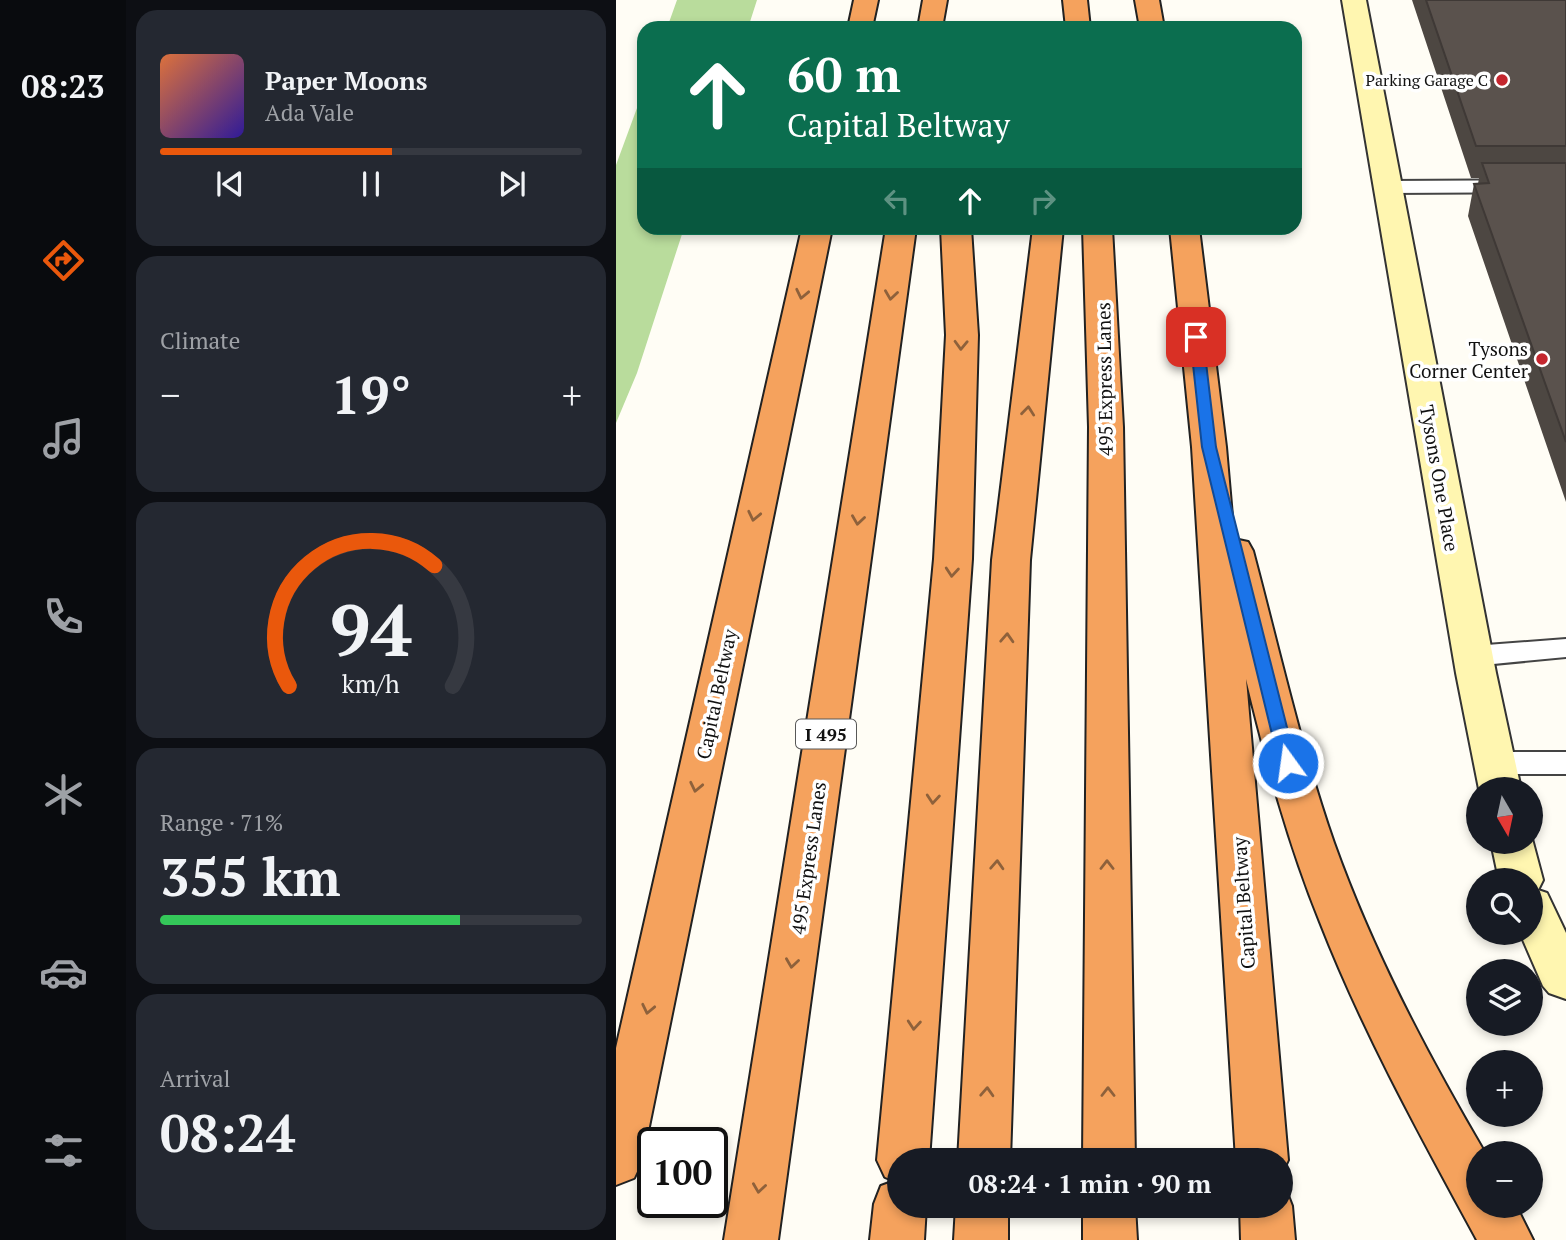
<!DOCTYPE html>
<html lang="en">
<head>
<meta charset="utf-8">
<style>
	:root { --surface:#171b24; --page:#242831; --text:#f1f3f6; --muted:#9ea1a6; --line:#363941; --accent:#ea580c }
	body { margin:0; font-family:"PT Serif",serif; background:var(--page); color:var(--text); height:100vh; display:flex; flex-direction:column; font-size:26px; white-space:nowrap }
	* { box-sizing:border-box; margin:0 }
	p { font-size:23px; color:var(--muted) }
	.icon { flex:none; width:38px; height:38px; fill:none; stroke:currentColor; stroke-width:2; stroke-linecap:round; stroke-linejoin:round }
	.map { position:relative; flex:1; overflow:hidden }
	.panel { display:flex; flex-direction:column; gap:10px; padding:10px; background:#0d0f14; width:490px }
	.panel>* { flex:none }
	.banner { position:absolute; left:21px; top:21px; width:665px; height:214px; border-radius:21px; box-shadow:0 4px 10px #0003; background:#0b6e4f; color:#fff; overflow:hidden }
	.needle { width:46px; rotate:171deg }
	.fabs { position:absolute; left:850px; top:777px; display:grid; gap:14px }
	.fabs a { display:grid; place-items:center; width:77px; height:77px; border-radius:50%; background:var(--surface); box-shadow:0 4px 10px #0003; font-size:35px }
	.speed { position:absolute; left:21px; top:1127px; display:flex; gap:14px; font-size:35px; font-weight:700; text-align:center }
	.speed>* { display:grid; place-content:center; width:91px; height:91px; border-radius:50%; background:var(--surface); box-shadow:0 4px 10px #0003; line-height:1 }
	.speed .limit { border:4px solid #111; border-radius:10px; background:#fff; color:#111 }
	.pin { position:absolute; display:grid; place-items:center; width:60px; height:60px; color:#fff; margin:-30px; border-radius:14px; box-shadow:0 4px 10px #0006 }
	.me { position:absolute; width:77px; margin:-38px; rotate:346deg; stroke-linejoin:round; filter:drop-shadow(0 0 5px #0008) }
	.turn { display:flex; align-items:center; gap:24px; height:147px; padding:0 35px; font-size:32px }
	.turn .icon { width:91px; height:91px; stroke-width:2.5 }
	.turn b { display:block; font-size:49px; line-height:60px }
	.lanes { display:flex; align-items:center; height:66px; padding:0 35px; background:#0003; justify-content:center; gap:35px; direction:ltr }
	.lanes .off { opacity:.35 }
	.big { font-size:52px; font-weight:700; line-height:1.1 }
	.panel .widget { flex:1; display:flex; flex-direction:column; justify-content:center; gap:10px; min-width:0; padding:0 24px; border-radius:21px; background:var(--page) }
	.panel .dial { align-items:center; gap:0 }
	.dial svg { height:182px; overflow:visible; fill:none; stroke:var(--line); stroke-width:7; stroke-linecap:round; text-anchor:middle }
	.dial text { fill:var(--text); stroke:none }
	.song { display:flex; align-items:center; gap:21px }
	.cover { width:84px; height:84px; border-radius:10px; background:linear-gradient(135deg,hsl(20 70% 55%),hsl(250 70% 35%)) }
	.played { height:7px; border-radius:4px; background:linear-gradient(90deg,var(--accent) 55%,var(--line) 55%) }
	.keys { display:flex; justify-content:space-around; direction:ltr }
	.heat { display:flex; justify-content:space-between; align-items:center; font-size:38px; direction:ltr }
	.charge { height:10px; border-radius:5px; background:linear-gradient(90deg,#34c759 71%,var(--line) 0) }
	.trip { position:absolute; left:271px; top:1148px; width:406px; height:70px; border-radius:35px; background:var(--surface); box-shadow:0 4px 10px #0003; font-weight:700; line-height:70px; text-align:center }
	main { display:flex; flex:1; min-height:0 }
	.menu { display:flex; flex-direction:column; width:126px; justify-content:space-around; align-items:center; background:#090b0e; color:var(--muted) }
	.menu .icon { width:49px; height:49px }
	.menu .on { color:var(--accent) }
	.menu b { font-size:32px; color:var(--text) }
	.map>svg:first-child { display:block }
	.forest { fill:#b9dc9c }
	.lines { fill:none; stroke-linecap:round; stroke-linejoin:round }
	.lane-casing { stroke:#444; stroke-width:4 }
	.secondary-casing { stroke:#333; stroke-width:4 }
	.highway-casing { stroke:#222; stroke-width:4 }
	.lane { fill:#fff; fill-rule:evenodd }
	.secondary { fill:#fff6b0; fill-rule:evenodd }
	.highway { fill:#f5a25d; fill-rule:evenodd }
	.wall { fill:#4d4742 }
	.building { fill:#5a524d; stroke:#3f3936; stroke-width:2 }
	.oneway { stroke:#8e613b }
	.route { fill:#1a73e8; stroke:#114b97; stroke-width:2 }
	.poi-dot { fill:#c4262e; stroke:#fff; stroke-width:2.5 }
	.labels { text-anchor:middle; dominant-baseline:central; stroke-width:7; stroke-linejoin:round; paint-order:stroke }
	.far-poi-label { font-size:16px; fill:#111; stroke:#fff; text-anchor:end }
	.shield { fill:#fff; stroke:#585858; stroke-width:2 }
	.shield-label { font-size:18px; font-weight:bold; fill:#111 }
	.poi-label { font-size:19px; fill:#111; stroke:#fff; text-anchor:end }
	.street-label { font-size:19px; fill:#111; stroke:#fff }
</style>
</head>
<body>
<main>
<nav class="menu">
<b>08:23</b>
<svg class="icon on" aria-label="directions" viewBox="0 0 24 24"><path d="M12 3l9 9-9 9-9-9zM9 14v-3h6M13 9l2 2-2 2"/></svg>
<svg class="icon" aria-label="music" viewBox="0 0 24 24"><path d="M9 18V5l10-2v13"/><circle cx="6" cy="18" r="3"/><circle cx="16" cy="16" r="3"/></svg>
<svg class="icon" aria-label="phone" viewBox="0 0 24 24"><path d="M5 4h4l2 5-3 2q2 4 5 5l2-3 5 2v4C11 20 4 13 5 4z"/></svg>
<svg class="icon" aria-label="climate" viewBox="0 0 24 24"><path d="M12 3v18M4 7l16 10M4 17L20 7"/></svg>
<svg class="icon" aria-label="car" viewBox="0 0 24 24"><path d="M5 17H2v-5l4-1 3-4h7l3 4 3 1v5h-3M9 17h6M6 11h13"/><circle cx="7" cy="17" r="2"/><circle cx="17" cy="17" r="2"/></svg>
<svg class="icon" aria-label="filters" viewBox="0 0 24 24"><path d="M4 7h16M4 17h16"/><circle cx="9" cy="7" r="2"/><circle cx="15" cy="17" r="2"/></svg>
</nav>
<section class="panel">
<div class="widget">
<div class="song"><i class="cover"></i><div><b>Paper Moons</b><p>Ada Vale</p></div></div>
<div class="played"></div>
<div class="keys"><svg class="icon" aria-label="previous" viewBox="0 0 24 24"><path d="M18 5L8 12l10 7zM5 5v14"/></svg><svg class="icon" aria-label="pause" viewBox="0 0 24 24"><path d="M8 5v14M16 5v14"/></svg><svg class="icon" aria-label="next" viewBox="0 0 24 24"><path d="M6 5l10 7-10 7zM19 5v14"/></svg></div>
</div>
<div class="widget"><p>Climate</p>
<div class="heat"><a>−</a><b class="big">19°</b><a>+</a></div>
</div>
<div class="widget dial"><svg viewBox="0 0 100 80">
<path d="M14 69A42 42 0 1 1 86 69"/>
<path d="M14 69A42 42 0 0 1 78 16" stroke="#ea580c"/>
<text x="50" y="56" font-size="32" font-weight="700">94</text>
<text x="50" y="72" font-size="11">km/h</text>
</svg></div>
<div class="widget"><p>Range · 71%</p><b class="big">355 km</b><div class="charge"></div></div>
<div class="widget"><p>Arrival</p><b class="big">08:24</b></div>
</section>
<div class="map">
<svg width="950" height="1240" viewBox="0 0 950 1240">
	<rect width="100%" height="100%" fill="#fffdf5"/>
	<path class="forest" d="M 61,0 L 141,0 L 132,28 L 51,28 Z
		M 28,89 L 28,228 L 68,228 L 21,373 L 0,423 L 0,165 Z"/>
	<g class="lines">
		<g class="lane-casing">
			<path id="lane" d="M 950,180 L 950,192 L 772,193 L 762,187 L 772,181 Z
				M 950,639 L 950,657 L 857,666 L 848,663 L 844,656 L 848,649 L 857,646 Z
				M 877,752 L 950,752 L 950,774 L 877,774 L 867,771 L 863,763 L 867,755 Z"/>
		</g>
		<g class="secondary-casing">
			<path id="secondary" d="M 726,0 L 750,0 L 880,673 L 905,789 L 863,789 L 840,673 Z
				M 915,835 L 927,880 L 922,890 L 931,893 L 950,933 L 950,999 L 933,993 L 927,986 L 904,933 L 915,933 L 915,880 L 883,880 L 875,842 L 915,842 Z"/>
		</g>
		<g class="highway-casing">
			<path id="highway" d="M 238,0 L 262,0 L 256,28 L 232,28 Z
				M 307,0 L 331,0 L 326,28 L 302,28 Z
				M 447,0 L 471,0 L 474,28 L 450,28 Z
				M 519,0 L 543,0 L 548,28 L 524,28 Z
				M 186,228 L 216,228 L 26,1161 L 18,1178 L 0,1185 L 0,1048 Z
				M 270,228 L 300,228 L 162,1240 L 108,1240 Z
				M 325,228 L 355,228 L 362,335 L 356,559 L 313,1160 L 284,1160 L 284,1206 L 310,1206 L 308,1240 L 254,1240 L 258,1204 L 265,1186 L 279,1181 L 269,1177 L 261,1160 L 318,559 L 330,335 Z
				M 417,228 L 447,228 L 414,560 L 394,1160 L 342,1160 L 376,560 Z
				M 467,228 L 496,228 L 507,427 L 519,1160 L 467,1160 L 473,427 Z
				M 554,228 L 583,228 L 610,447 L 618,539 L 632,542 L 637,551 C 663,649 685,748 718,843 C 757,952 811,1054 869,1153 L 863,1153 L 863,1206 L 900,1206 L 917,1240 L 861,1240 C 805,1137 747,1032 704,922 C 672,843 650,761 630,679 L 672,1160 L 665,1175 L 665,1160 L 620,1160 L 576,447 Z
				M 665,1187 L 669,1188 L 676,1206 L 679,1240 L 625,1240 L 624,1206 L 665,1206 Z
				M 340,1206 L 392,1206 L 392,1240 L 338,1240 Z
				M 467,1206 L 519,1206 L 521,1240 L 467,1240 Z"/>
		</g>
		<use href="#lane" class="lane"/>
		<use href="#secondary" class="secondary"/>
		<use href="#highway" class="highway"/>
	</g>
	<path class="wall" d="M 796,0 L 950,0 L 950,502 L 852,216 L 858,184 L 862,184 L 863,178 L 855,178 Z"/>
	<path class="building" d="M 810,0 L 950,0 L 950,146 L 860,146 Z
		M 866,163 L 950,163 L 950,442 L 858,184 L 873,183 Z"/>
	<defs><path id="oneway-chevron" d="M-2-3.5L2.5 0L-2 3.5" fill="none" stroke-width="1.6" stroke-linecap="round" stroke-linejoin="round" transform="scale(1.75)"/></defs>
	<g class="oneway">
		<use href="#oneway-chevron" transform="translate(186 294) rotate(102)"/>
		<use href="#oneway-chevron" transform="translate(275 295) rotate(98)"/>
		<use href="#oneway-chevron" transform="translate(345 345) rotate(92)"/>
		<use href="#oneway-chevron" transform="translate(412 411) rotate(-84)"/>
		<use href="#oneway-chevron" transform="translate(138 516) rotate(102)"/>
		<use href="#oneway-chevron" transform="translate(242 520) rotate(98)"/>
		<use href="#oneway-chevron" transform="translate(336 572) rotate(95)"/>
		<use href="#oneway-chevron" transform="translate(391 638) rotate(-87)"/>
		<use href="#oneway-chevron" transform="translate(80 787) rotate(102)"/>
		<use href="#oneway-chevron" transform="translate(317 799) rotate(95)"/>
		<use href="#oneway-chevron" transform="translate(381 865) rotate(-87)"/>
		<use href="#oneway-chevron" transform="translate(491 865) rotate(-90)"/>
		<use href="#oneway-chevron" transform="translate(176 963) rotate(98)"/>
		<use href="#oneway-chevron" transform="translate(32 1009) rotate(102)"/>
		<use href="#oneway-chevron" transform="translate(298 1025) rotate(95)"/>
		<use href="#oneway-chevron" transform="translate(371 1092) rotate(-87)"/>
		<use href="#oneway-chevron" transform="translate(492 1092) rotate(-90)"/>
		<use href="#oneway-chevron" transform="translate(143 1188) rotate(98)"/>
	</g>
	<path class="route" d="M 580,333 L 587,337 L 600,447 L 680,763 L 678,768 L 666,768 L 663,763 L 586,447 L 574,337 Z"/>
	<g class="poi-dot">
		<circle cx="886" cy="80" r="7"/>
		<circle cx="926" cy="359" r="7"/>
	</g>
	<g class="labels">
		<g class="far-poi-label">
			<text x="872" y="80">Parking Garage C</text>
		</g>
		<rect class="shield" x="180" y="719.5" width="60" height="29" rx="5"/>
		<g class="shield-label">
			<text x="210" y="734">I 495</text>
		</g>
		<g class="poi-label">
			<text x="912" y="348">Tysons<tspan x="912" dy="22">Corner Center</tspan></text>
		</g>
		<g class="street-label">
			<text transform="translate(488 379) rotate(-91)">495 Express Lanes</text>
			<text transform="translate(824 478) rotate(80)">Tysons One Place</text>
			<text transform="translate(100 694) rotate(-78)">Capital Beltway</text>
			<text transform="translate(192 858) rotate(-82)">495 Express Lanes</text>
			<text transform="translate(627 903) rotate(-94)">Capital Beltway</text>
		</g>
	</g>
</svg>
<div class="fabs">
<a><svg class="needle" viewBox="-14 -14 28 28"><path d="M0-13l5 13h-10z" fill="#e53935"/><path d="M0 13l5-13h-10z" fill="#9ea1a6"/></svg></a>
<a><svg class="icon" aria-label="search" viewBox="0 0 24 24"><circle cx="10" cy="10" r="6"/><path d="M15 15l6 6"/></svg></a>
<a><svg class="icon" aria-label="layers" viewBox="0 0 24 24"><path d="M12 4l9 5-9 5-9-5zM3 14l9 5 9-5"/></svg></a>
<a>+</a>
<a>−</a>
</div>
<div class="speed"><div class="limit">100</div></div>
<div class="pin" style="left:580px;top:337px;background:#d93025"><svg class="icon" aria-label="arrive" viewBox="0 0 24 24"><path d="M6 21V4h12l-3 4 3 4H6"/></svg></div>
<svg class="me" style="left:672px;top:763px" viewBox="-20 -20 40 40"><circle r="17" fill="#1a73e8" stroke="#fff" stroke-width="3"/><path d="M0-11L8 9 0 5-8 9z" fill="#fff"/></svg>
<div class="trip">08:24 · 1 min · 90 m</div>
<div class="banner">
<div class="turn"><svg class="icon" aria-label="ahead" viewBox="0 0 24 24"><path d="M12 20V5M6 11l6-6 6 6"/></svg><div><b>60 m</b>Capital Beltway</div></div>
<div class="lanes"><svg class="icon off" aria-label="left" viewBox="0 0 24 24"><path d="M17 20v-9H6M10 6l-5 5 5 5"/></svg><svg class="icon" aria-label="ahead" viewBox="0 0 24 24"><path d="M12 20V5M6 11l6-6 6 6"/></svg><svg class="icon off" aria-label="right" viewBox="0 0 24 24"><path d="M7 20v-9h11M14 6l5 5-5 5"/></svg></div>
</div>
</div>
</main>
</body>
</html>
